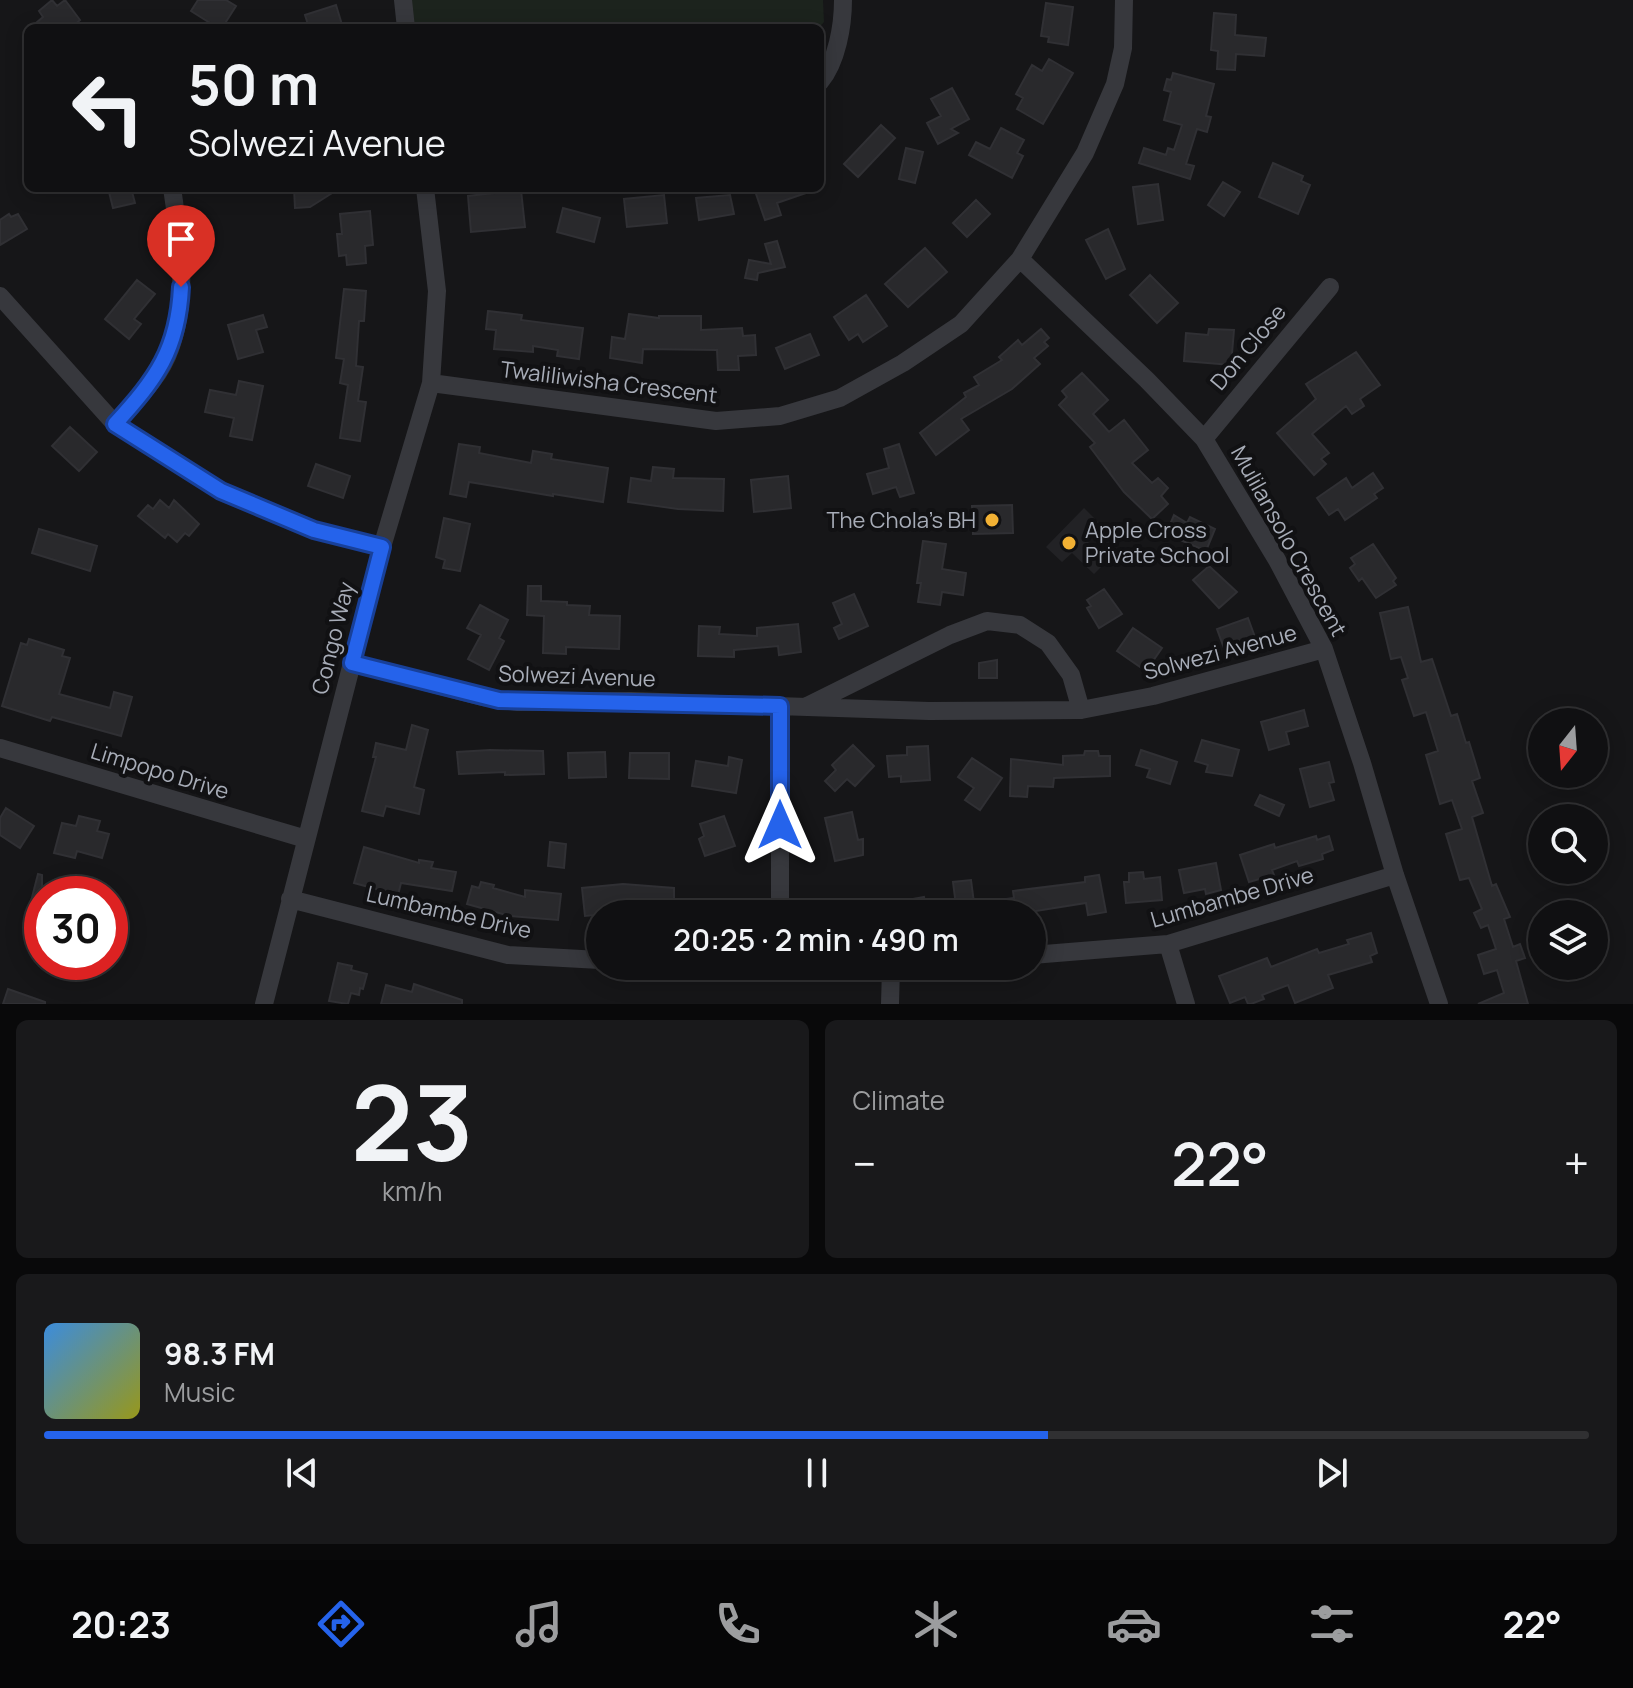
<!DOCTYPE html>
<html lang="en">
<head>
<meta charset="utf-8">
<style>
	:root { --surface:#101012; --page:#19191b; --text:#f1f3f6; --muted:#9c9d9f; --line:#303032; --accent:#2563eb }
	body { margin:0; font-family:Manrope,sans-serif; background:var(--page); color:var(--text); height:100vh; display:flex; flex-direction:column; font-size:30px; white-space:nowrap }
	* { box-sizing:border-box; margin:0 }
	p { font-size:26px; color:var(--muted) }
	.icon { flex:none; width:44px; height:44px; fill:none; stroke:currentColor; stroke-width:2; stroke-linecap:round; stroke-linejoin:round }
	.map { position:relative; height:1004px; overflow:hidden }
	.side { display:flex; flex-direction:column; gap:16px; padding:16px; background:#09090a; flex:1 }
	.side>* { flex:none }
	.hud { position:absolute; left:24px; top:24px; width:800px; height:168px; border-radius:12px; box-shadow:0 4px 20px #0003,0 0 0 2px var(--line); background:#101012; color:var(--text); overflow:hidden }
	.needle { width:52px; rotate:197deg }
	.fabs { position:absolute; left:1528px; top:708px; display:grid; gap:16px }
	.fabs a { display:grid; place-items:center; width:80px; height:80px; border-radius:50%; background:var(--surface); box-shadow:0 4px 20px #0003,0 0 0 2px var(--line); font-size:40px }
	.speed { position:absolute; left:24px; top:876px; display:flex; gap:16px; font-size:40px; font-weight:700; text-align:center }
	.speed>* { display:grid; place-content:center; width:104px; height:104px; border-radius:50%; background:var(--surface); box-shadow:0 4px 20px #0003,0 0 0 2px var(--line); line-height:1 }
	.speed .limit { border:12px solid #d22; background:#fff; color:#111 }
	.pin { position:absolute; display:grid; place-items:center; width:68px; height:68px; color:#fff; margin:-82px -34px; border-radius:50% 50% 50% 0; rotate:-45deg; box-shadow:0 0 8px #0007 }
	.pin .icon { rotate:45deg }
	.me { position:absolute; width:88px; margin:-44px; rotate:0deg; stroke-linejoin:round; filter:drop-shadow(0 0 6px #0008) }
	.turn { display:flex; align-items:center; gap:28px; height:168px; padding:0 32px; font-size:36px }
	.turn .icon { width:104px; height:104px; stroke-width:2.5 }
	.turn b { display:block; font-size:56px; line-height:68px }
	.big { font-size:60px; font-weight:600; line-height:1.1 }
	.side .widget { flex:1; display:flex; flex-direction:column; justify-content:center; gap:12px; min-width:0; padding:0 28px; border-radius:12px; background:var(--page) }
	.side .dial { align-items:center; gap:0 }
	.dial b { font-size:104px; line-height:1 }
	.song { display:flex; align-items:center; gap:24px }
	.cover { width:96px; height:96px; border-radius:12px; background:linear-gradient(135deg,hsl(210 70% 55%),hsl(60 70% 35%)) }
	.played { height:8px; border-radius:4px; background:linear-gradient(90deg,var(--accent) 65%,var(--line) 65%) }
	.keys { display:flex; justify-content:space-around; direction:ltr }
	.heat { display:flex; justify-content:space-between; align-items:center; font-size:44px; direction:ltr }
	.side .tiles { flex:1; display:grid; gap:16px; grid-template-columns:1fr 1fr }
	.widget:last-child { grid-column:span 2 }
	.trip { position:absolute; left:586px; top:900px; width:460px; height:80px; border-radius:40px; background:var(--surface); box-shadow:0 4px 20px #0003,0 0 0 2px var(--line); font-weight:600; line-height:80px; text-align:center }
	.dock { display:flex; height:128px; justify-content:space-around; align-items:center; background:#060607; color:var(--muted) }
	.dock .icon { width:56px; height:56px }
	.dock .active { color:var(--accent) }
	.dock b { font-size:36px; color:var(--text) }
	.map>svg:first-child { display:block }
	.built { fill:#222225 }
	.green { fill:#1c231d }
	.building { fill:#29292c; stroke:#303034; stroke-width:2 }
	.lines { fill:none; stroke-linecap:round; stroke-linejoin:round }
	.minor { stroke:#37383d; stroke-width:18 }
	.route-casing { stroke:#184099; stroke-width:20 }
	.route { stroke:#2563eb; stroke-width:14 }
	.poi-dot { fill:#f2b134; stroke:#111113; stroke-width:3 }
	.labels { text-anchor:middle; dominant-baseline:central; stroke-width:8; stroke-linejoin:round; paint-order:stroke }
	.street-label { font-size:22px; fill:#a8adb8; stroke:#111113 }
	.poi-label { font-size:22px; fill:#a8adb8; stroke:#111113; text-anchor:end }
</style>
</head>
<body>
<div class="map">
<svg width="1633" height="1004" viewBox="0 0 1633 1004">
	<rect width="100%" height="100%" fill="#161618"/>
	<path class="built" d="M 1084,508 L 1101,525 L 1086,540 L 1107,561 L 1094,574 L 1072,553 L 1062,562 L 1046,547 Z"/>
	<path class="green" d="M 406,0 L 823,0 L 824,22 L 819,28 L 410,28 Z"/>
	<path class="building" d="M 52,0 L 57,6 L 65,0 L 80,20 L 71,28 L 30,28 L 43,17 L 39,11 Z
		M 198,0 L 226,0 L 236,6 L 222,28 L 218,28 L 191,11 Z
		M 1046,3 L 1073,7 L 1068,45 L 1048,42 L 1049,37 L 1041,36 Z
		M 336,5 L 343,28 L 309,28 L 305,15 Z
		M 1214,13 L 1236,15 L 1235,35 L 1266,38 L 1264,56 L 1236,54 L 1235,70 L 1217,69 L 1218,51 L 1211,50 Z
		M 1049,59 L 1073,73 L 1043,124 L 1017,109 L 1023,98 L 1016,94 L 1032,65 L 1042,71 Z
		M 1173,73 L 1214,84 L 1206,116 L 1211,117 L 1207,132 L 1197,129 L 1186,164 L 1194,166 L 1190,179 L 1139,163 L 1144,148 L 1166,155 L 1168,148 L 1174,150 L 1182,125 L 1164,120 L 1171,92 L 1164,90 L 1167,79 L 1171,80 Z
		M 952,88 L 969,119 L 951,129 L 958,133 L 938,144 L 927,123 L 941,116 L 931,99 Z
		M 881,125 L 895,138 L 858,177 L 844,164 Z
		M 1001,128 L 1024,140 L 1017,153 L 1023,156 L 1012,178 L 969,155 L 976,142 L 990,149 Z
		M 906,148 L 923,152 L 915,183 L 899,179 Z
		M 1273,163 L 1303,176 L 1301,181 L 1310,185 L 1298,214 L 1259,197 Z
		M 1223,182 L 1240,192 L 1224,216 L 1208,205 Z
		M 1158,184 L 1163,220 L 1138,224 L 1133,187 Z
		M 108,188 L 131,188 L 135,203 L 113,208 Z
		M 294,188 L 340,188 L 310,207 L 295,208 Z
		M 754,188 L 814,188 L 815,190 L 777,203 L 781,215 L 765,220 Z
		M 521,190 L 525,227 L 471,232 L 468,196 Z
		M 664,195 L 667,223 L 627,227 L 624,199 Z
		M 730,195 L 734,214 L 699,220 L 696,198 Z
		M 976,200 L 990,214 L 967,237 L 953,223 Z
		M 563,208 L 600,218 L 594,242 L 557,232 Z
		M 370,211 L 373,245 L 365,246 L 366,263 L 347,265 L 346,255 L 339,256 L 337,234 L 342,234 L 340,214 Z
		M 9,214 L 11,217 L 18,214 L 27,229 L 0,245 L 0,220 Z
		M 1108,229 L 1125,269 L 1106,279 L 1086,240 Z
		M 777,241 L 785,267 L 758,273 L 757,280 L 745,278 L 749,260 L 771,264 L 765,244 Z
		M 925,248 L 947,272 L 908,307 L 885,284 Z
		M 1150,275 L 1178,303 L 1157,323 L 1130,295 Z
		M 137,280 L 155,294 L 134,319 L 141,324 L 129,339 L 105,319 Z
		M 344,289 L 366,291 L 364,321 L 359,321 L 356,366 L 363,367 L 358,401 L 366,402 L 360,441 L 340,438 L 348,385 L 340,383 L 344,359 L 336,358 Z
		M 866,295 L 887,326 L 863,342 L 858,334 L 849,340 L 834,317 Z
		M 488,311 L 522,315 L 521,320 L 583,328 L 579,359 L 557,356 L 558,350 L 533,346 L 533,352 L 494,349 L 496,330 L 486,329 Z
		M 629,314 L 659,318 L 659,316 L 701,316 L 701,330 L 742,328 L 743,336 L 755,335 L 756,355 L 738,356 L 739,370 L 718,370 L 717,350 L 643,349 L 642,363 L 610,358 L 612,337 L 625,339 Z
		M 263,315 L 267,327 L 256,330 L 263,352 L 238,359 L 228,325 Z
		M 1041,329 L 1049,338 L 1044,342 L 1048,346 L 1034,358 L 1040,364 L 1012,389 L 961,419 L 969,430 L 936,455 L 920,433 L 966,397 L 964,393 L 979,385 L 974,377 L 1002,360 L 999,357 L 1018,340 L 1022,345 Z
		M 1209,329 L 1234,330 L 1231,365 L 1184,361 L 1186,333 L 1208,335 Z
		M 810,334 L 819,355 L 785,369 L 776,348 Z
		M 1356,352 L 1380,385 L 1360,399 L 1364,406 L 1352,414 L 1346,406 L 1312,434 L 1329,453 L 1321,459 L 1326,464 L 1314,475 L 1277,433 L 1316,399 L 1306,384 Z
		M 1082,373 L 1108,400 L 1093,414 L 1109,432 L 1124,420 L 1148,450 L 1132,463 L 1152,483 L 1158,478 L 1168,488 L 1161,496 L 1168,504 L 1152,519 L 1124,492 L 1090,447 L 1095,443 L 1059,405 L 1067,397 L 1062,391 Z
		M 239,381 L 263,386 L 252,440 L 230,436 L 234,418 L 205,412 L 210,390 L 236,395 Z
		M 70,427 L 97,452 L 79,471 L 52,446 Z
		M 459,444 L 480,447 L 479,453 L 531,463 L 533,451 L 552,454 L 551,459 L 608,468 L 603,502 L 553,494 L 553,496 L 469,482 L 466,497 L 450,494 Z
		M 899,444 L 914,493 L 900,497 L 896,487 L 873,494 L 867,474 L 889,468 L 884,449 Z
		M 316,464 L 350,476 L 343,498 L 308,486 Z
		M 653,467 L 674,469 L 673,478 L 724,479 L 723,511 L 678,509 L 628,502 L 631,478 L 651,481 Z
		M 1373,473 L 1383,488 L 1374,494 L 1377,498 L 1345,520 L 1338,509 L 1329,515 L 1317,498 L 1346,478 L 1352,488 Z
		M 788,476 L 791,508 L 754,512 L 751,480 Z
		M 160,500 L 169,508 L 174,500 L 199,524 L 189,536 L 185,533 L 177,542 L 168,534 L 165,538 L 138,516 L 148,505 L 153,509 Z
		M 1012,505 L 1013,533 L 973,534 L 972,506 Z
		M 1174,515 L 1187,523 L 1190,517 L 1215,529 L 1206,551 L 1166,534 Z
		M 444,518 L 470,524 L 460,571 L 443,568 L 445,560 L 436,557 Z
		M 39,529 L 97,546 L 90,571 L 32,553 Z
		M 923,541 L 946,544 L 942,569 L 966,573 L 963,595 L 942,592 L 940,605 L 918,602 L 921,583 L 917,583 Z
		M 1373,544 L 1396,578 L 1393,581 L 1396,585 L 1376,598 L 1362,578 L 1359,581 L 1350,568 L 1355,564 L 1351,558 Z
		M 1209,566 L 1237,592 L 1219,608 L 1193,580 Z
		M 528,586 L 541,586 L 541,601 L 567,602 L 567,605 L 590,606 L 589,615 L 620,616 L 619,649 L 566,647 L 566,654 L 543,653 L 544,616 L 527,615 Z
		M 1104,589 L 1122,614 L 1099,628 L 1087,608 L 1091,606 L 1087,600 Z
		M 854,594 L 868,626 L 839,639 L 834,628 L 842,624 L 833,603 Z
		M 480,605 L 508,620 L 499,638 L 504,641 L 489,670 L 468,659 L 481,635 L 467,628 Z
		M 1408,607 L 1421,662 L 1432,659 L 1451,716 L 1457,714 L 1466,743 L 1469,742 L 1474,758 L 1480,778 L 1472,781 L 1483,813 L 1472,817 L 1492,886 L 1496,884 L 1510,917 L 1504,919 L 1513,947 L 1520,944 L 1525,958 L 1516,961 L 1528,1004 L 1478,1004 L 1504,993 L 1497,970 L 1484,974 L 1478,955 L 1496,949 L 1488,925 L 1481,928 L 1474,913 L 1482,909 L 1469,878 L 1460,880 L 1446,834 L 1462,829 L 1452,800 L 1440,804 L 1426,755 L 1438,751 L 1426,712 L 1414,716 L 1402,680 L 1408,678 L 1401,657 L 1391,659 L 1380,613 Z
		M 1248,618 L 1256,640 L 1225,651 L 1217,629 Z
		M 798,624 L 801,652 L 779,655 L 778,646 L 734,650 L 734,657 L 698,656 L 699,626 L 720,627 L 719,634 L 757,636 L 757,628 Z
		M 1133,628 L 1162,648 L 1146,671 L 1117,651 Z
		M 29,639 L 64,650 L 62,656 L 70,658 L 59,694 L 110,708 L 114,692 L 132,697 L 121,736 L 52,717 L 50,721 L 2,706 L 21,643 L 27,645 Z
		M 997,660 L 997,678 L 979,678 L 979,663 Z
		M 1304,710 L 1308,726 L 1286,732 L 1289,744 L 1269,750 L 1261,722 Z
		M 412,725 L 428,730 L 414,787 L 424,790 L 419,814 L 386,806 L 383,816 L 362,811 L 376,757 L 373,757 L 376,743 L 406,750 Z
		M 1202,740 L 1239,750 L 1232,776 L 1206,772 L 1208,765 L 1195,761 Z
		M 853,745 L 874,766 L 855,786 L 847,779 L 835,791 L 825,781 L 836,770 L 832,765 Z
		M 928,746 L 930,780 L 901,782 L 901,776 L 889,777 L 887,756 L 907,755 L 907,747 Z
		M 490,750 L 543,751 L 544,774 L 505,775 L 505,772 L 459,774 L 457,752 Z
		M 1141,750 L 1177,762 L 1170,784 L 1147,777 L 1150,769 L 1136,765 Z
		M 1085,751 L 1098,751 L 1099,756 L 1110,756 L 1110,776 L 1054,778 L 1053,787 L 1028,786 L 1027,797 L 1010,796 L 1011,759 L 1063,765 L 1063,756 L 1084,755 Z
		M 605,752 L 606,777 L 569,778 L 568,753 Z
		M 630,753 L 669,753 L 669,779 L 629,778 Z
		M 729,757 L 742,760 L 736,793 L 692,786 L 696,761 L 728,766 Z
		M 972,758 L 1002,778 L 980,810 L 965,800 L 974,788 L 958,777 Z
		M 1329,762 L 1334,782 L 1329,783 L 1334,800 L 1310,807 L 1300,769 Z
		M 1260,795 L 1284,805 L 1279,816 L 1255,805 Z
		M 6,808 L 34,826 L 20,848 L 0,835 L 0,818 Z
		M 852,812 L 858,840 L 863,839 L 863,855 L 835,861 L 825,818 Z
		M 79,816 L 100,821 L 97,831 L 109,834 L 102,858 L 77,851 L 75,858 L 54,853 L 62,823 L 76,826 Z
		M 724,816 L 735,846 L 705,856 L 699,839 L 704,836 L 700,824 Z
		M 1316,836 L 1317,840 L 1329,836 L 1333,850 L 1322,854 L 1323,859 L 1299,866 L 1297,861 L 1272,870 L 1274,875 L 1249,882 L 1240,855 L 1274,844 L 1275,848 Z
		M 550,842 L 566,844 L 564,868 L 548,866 Z
		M 364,847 L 419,863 L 419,860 L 433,862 L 431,868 L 456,872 L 452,891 L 401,883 L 398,895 L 354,883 Z
		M 1216,863 L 1221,890 L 1206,894 L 1205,889 L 1184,893 L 1179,870 Z
		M 1143,872 L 1144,879 L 1160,877 L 1162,900 L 1126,903 L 1124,882 L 1129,882 L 1129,873 Z
		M 38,874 L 42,875 L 42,917 L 28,913 Z
		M 1099,875 L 1106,912 L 1088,915 L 1086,903 L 1017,914 L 951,914 L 951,907 L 956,906 L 953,882 L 971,880 L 974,903 L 1014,898 L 1013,891 L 1085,882 L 1085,877 Z
		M 481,882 L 494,885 L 493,888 L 525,897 L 525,890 L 561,894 L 558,920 L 510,916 L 467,904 L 472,886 L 479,888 Z
		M 623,884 L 674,888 L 674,901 L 743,901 L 743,914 L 626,912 L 585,916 L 582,888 Z
		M 924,897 L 928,914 L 865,914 L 865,908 Z
		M 864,901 L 864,914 L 819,914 L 819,902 Z
		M 1371,933 L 1377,953 L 1370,956 L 1372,962 L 1328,975 L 1333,988 L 1295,1003 L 1288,985 L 1262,995 L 1264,999 L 1251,1004 L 1248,1004 L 1245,997 L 1230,1003 L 1219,976 L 1267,958 L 1271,967 L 1317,949 L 1319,953 L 1349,944 L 1347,940 Z
		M 338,963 L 352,966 L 351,970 L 367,974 L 363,989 L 360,988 L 359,995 L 351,993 L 348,1004 L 329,1001 Z
		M 414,984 L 462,1000 L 462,1004 L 381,1004 L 386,985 L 412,992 Z
		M 8,989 L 45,1002 L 45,1004 L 3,1004 Z"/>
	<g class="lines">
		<path class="minor" d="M 403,0 L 406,28
			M 820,82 C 837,62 843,25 843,0
			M 1020,259 L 1147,380 L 1204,439 L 1277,560 L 1324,649 L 1362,763 L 1395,875 L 1439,1004
			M 0,296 L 115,424 L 221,491 L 314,530 L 382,547
			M 431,383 L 716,421 L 780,416 L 840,398 L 903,363 L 961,324 L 1020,259 L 1085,153 L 1115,84 L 1123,48 L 1124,0
			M 115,424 C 135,401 160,378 170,349 C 189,297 180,241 172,188
			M 1204,439 L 1330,287
			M 352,663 L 483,697 L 518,702 L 631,701 L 929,711 L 1081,710 L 1153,696 L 1324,649
			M 780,706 L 780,914
			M 807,706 L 950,635 L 987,621 L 1020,625 L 1048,643 L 1071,675 L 1081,710
			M 0,748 L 306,839
			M 290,899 L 508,955 L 600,960
			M 1168,944 L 1186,1004
			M 1032,955 L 1168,944 L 1395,875
			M 863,966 L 910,966
			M 264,1004 L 382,547 L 431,383 L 437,291 L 425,188
			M 890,1004 L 891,968"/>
	</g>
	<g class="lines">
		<g class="route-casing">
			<path id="route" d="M 181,287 C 178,350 156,379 115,424 L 221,491 L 314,530 L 382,547 L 352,663 L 499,700 L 780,706 L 780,825"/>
		</g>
		<use href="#route" class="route"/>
	</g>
	<g class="poi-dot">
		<circle cx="992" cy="520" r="8"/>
		<circle cx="1069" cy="543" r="8"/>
	</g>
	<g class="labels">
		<g class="street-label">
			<text transform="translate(1248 347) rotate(-50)">Don Close</text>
			<text transform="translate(609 382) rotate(7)">Twaliliwisha Crescent</text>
			<text transform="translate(1289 541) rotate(61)">Mulilansolo Crescent</text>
			<text transform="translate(333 638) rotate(-76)">Congo Way</text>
			<text transform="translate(1220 652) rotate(-15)">Solwezi Avenue</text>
			<text transform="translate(577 676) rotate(2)">Solwezi Avenue</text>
			<text transform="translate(160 771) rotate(17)">Limpopo Drive</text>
			<text transform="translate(1232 897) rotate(-16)">Lumbambe Drive</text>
			<text transform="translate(449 912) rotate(13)">Lumbambe Drive</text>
		</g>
		<g class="poi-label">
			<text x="976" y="520">The Chola's BH</text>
			<text x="1085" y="530" text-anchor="start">Apple Cross<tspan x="1085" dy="25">Private School</tspan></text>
		</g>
	</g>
</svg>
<div class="fabs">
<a><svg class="needle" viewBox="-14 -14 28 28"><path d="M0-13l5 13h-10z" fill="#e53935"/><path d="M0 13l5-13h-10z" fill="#9c9d9f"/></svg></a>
<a><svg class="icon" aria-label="search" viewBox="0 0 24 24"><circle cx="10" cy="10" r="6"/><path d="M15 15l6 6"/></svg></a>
<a><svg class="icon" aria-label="layers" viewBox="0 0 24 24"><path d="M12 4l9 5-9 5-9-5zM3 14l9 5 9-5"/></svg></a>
</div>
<div class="speed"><div class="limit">30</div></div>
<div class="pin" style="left:181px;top:287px;background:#d93025"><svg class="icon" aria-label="arrive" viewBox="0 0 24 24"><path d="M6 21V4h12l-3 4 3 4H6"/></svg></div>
<svg class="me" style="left:780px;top:825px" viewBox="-20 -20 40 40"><path d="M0-17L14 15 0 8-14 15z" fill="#2563eb" stroke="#fff" stroke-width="4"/></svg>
<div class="trip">20:25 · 2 min · 490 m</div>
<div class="hud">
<div class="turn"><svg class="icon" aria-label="left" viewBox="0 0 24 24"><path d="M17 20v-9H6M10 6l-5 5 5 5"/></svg><div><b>50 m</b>Solwezi Avenue</div></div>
</div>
</div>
<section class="side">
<div class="tiles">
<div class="widget dial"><b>23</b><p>km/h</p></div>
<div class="widget"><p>Climate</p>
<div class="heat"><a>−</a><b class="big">22°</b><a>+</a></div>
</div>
<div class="widget">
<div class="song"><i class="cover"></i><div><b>98.3 FM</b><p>Music</p></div></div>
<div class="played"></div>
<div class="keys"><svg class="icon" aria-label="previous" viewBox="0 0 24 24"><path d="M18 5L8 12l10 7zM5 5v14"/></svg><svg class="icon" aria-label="pause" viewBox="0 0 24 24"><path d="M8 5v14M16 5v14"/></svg><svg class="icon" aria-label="next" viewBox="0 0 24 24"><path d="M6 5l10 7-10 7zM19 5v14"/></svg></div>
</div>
</div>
</section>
<nav class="dock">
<b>20:23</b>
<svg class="icon active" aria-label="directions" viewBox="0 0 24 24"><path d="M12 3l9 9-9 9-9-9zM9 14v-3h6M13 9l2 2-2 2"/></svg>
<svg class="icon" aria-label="music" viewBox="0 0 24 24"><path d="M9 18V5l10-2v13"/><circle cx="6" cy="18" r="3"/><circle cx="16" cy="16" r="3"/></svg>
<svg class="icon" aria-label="phone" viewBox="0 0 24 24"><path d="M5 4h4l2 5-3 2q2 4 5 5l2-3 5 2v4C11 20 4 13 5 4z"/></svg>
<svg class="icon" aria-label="climate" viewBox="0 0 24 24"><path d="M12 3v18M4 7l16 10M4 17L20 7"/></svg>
<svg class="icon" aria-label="car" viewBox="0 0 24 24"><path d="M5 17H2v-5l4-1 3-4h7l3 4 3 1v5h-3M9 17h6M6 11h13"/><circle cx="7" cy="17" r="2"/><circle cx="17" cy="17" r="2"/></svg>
<svg class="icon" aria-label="filters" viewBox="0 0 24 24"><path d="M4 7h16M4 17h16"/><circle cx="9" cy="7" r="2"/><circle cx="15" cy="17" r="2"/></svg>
<b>22°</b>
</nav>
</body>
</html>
